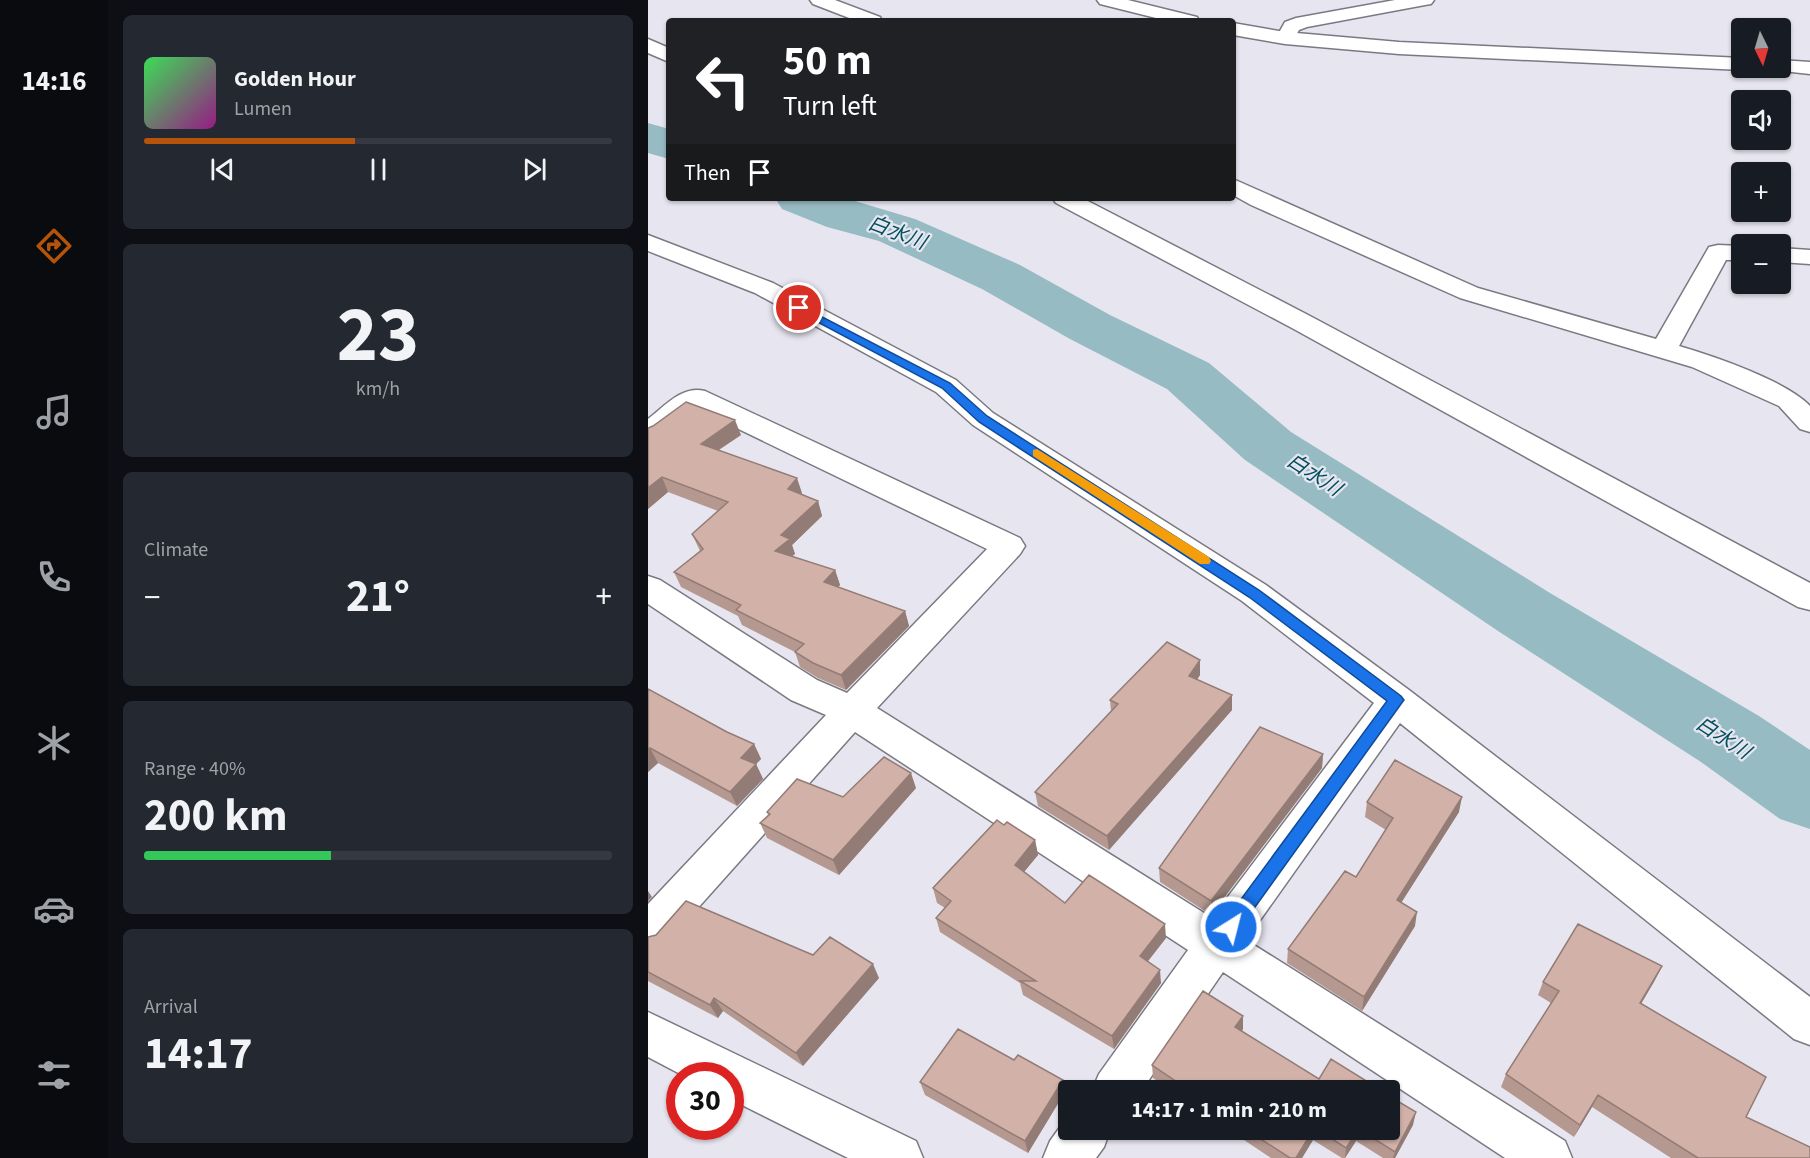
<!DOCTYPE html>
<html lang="en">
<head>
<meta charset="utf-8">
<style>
	:root { --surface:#171b24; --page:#242831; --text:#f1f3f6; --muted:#9ea1a6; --line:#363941; --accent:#b45309 }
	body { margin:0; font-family:"Source Sans 3","Noto Sans JP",sans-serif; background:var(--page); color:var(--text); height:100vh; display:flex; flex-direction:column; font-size:22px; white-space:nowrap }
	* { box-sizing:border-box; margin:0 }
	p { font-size:20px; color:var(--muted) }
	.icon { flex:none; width:33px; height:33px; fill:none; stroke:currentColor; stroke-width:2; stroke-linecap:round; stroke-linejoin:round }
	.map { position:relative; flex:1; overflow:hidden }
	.panel { display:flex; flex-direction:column; gap:15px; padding:15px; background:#0d0f14; width:540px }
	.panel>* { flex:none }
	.hud { position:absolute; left:18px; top:18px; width:570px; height:183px; border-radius:6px; box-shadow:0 2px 4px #0004; background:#202124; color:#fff; overflow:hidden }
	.needle { width:39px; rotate:175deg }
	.controls { position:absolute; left:1083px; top:18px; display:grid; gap:12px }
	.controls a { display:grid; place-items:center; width:60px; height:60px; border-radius:6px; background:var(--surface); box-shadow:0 2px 4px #0004; font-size:30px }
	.speed { position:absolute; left:18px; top:1062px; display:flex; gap:12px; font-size:30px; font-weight:700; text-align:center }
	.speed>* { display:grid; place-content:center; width:78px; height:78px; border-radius:50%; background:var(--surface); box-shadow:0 2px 4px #0004; line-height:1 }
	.speed .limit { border:9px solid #d22; background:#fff; color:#111 }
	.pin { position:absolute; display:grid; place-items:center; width:51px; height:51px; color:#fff; margin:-26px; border:3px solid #fff; border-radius:50%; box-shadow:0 2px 6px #0007 }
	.me { position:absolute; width:66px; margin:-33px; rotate:36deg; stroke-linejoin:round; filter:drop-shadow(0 0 4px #0008) }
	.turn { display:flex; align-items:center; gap:21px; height:126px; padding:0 18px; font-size:27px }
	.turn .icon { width:78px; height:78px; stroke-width:2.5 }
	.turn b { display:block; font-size:42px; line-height:51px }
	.then { display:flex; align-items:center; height:57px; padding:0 18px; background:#0003; gap:12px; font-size:22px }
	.big { font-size:45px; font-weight:700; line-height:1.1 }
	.panel .card { flex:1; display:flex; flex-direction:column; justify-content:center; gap:9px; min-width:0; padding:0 21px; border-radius:9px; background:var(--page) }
	.panel .dial { align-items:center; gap:0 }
	.dial b { font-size:78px; line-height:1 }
	.song { display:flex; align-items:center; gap:18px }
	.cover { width:72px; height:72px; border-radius:9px; background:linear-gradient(135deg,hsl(130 70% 55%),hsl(310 70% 35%)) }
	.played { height:6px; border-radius:3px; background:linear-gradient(90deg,var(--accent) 45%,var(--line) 45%) }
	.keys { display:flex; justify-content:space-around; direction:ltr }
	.heat { display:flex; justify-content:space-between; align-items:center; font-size:33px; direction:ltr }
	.charge { height:9px; border-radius:4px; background:linear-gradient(90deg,#34c759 40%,var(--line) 0) }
	.trip { position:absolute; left:410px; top:1080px; width:342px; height:60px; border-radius:6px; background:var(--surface); box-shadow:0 2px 4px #0004; font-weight:700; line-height:60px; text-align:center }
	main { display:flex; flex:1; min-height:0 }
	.dock { display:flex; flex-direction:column; width:108px; justify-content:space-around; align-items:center; background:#090b0e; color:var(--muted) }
	.dock .icon { width:42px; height:42px }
	.dock .on { color:var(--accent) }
	.dock b { font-size:27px; color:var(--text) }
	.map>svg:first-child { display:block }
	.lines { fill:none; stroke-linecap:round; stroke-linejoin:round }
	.river { fill:#97bbc3; fill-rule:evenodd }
	.minor-casing { stroke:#7a7982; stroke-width:3 }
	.tertiary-casing { stroke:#7a7982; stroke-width:3 }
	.minor { fill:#fff; fill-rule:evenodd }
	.tertiary { fill:#fff; fill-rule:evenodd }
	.wall { fill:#b59890 }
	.shaded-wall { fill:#937c76 }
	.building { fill:#d2b1a8; stroke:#937c76; stroke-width:1.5 }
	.route { fill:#1a73e8; stroke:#114b97; stroke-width:1.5 }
	.slow { fill:#f59e0b }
	.labels { text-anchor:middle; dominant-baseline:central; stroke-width:4.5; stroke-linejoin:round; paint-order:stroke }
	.water-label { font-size:20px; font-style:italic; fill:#00505e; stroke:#e7e6f0 }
</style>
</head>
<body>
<main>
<nav class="dock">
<b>14:16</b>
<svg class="icon on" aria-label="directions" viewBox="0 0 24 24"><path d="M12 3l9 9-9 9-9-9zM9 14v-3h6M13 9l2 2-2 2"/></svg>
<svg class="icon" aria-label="music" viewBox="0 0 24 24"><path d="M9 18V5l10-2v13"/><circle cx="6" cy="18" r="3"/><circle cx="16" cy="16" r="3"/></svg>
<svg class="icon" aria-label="phone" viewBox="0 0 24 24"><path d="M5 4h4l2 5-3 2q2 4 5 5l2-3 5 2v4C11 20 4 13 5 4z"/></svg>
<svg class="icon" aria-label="climate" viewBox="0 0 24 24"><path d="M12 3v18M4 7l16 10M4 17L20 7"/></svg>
<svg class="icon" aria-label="car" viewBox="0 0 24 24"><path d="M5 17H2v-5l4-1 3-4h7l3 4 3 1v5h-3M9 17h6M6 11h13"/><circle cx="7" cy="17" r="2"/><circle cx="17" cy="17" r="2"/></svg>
<svg class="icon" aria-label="filters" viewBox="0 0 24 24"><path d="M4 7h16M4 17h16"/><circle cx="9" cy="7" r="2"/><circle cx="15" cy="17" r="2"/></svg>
</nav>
<section class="panel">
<div class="card">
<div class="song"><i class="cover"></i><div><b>Golden Hour</b><p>Lumen</p></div></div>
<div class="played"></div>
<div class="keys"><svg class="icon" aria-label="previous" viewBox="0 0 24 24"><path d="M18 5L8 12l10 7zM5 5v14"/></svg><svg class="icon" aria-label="pause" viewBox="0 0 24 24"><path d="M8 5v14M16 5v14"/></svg><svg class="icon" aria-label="next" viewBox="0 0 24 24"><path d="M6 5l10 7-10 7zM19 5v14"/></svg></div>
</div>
<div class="card dial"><b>23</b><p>km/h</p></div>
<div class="card"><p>Climate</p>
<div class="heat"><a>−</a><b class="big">21°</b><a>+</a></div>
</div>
<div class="card"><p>Range · 40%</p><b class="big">200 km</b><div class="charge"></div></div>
<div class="card"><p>Arrival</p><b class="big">14:17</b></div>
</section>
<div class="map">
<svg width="1162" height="1158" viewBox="0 0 1162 1158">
	<rect width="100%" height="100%" fill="#e7e6f0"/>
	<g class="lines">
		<path class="river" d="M 0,123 L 21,129 L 21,159 L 0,153 Z
			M 127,198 L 197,198 L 267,219 L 372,265 L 462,315 L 561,363 L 643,432 L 902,593 L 1111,716 L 1162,750 L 1162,829 L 1132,819 L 1053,762 L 850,631 L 597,460 L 519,389 L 422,339 L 334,289 L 231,241 L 179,227 L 134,209 Z"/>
		<g class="minor-casing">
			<path id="minor" d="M 162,0 L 187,0 L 232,17 L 234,21 L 209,21 L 165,4 Z
				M 747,0 L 786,0 L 783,4 L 777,5 L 659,27 L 651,30 L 644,42 L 630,42 L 628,38 L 637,22 L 648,18 Z
				M 0,39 L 21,48 L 21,62 L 0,53 Z
				M 585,179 L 830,288 L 1008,339 L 1061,247 L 1070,245 L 1094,246 L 1094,260 L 1078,260 L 1031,346 C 1065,356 1139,381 1162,406 L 1162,432 L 1152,429 L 1131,406 L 1044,367 L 812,298 L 603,205 L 585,195 Z
				M 404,198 L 434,198 L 662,316 L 1162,583 L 1162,610 L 1150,607 L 644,328 L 408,203 Z
				M 0,235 L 125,283 L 308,380 L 345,413 L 618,585 L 761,690 L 1162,997 L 1162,1045 L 1146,1039 L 752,723 L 598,940 L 917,1141 L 924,1158 L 857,1158 L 575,972 L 494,1090 L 444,1090 L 451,1074 L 540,950 L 207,732 L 15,947 L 0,952 L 0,904 L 178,715 L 143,700 L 0,604 L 0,576 L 12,580 L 169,680 L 199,693 L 339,549 L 49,409 L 10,439 L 0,442 L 0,419 C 17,406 34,385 57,391 L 372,538 L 377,546 L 372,554 L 229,708 L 564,918 L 726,703 L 594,601 L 325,425 L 288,392 L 107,293 L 0,251 Z
				M 1132,248 L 1162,250 L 1162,264 L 1132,262 Z
				M 0,1012 L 268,1141 L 275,1158 L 200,1158 L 82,1099 L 82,1076 L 36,1076 L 0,1057 Z
				M 420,1116 L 420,1130 L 462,1130 L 456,1147 L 448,1158 L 395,1158 L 402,1141 Z"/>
		</g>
		<g class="tertiary-casing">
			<path id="tertiary" d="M 449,0 L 480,0 L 549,17 L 551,21 L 520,21 L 452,4 Z
				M 585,23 L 637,32 L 751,42 L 1094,58 L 1094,68 L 1101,68 L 1094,70 L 751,54 L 637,44 L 585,35 Z
				M 1132,60 L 1162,62 L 1162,74 L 1125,70 L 1123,68 L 1132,68 Z"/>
		</g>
		<use href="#minor" class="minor"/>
		<use href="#tertiary" class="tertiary"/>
	</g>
	<path class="wall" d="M 0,428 L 93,435 L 71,450 L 154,493 L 153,494 L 170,501 L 174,516 L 144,545 L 147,554 L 144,556 L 187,570 L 192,585 L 190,587 L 257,611 L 261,626 L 198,690 L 170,678 L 152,667 L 147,652 L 94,625 L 90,616 L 33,587 L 26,572 L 52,551 L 44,534 L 70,511 L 20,492 L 0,509 Z
		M 552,660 L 552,675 L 549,679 L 584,695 L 584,710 L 461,850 L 390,806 L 387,792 L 463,711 L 462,700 Z
		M 0,689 L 79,732 L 106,744 L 113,759 L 108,764 L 115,779 L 89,806 L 10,763 L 0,772 Z
		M 675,754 L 674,768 L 563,915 L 512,882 L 511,868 Z
		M 268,788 L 191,875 L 119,838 L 112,823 L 120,815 L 119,812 L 195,797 Z
		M 719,802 L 811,812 L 753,903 L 767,926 L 714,1011 L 639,963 L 640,949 L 708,877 L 738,830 L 717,817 Z
		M 356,825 L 387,840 L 390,855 L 376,872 L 417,903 L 518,938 L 500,961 L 513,983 L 466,1049 L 375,995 L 372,983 L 292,932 L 288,918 L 297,908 L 289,903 L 285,888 Z
		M 0,937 L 165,955 L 231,978 L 155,1066 L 75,1011 L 70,1018 L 0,981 Z
		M 1007,980 L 993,1003 L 1098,1117 L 1162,1158 L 1023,1158 L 944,1107 L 926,1137 L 853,1087 L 858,1074 L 903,1003 L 890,995 L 895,982 Z
		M 595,1016 L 595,1029 L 594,1031 L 671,1079 L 733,1090 L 523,1090 L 505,1078 L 504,1065 Z
		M 366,1060 L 415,1080 L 417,1092 L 380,1153 L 277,1095 L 272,1082 Z
		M 765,1125 L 747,1158 L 735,1158 L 708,1141 L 697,1158 L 694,1158 L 665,1140 L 654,1158 L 623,1158 L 581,1130 L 741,1130 Z"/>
	<path class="shaded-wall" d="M 87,420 L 93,435 L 58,458 L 53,444 Z
		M 14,477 L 20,492 L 0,509 L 0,488 Z
		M 149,478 L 154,493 L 144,504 L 140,489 Z
		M 170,501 L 174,516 L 144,545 L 147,554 L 132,566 L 127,551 L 133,535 Z
		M 187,570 L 192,585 L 181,597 L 176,582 Z
		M 257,611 L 261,626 L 198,690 L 193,675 Z
		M 552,660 L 552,675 L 542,691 L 541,676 Z
		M 584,695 L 584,710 L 461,850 L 459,836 Z
		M 106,744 L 113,759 L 99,773 L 93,758 Z
		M 2,748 L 10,763 L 0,772 L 0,750 Z
		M 675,754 L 674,768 L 563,915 L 563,901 Z
		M 108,764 L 115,779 L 89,806 L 82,792 Z
		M 263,773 L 268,788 L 191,875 L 185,860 Z
		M 814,797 L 811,812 L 746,914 L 749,900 Z
		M 387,840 L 390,855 L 370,879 L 367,865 Z
		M 0,891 L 4,897 L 0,901 Z
		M 769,912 L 767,926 L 714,1011 L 716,997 Z
		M 517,924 L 518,938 L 493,970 L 492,956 Z
		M 225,964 L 231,978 L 155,1066 L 148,1053 Z
		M 1014,966 L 1007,980 L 986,1016 L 992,1003 Z
		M 512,970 L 513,983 L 466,1049 L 464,1036 Z
		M 66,998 L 75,1011 L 70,1018 L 62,1005 Z
		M 595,1016 L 595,1029 L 587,1040 L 587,1027 Z
		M 415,1080 L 417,1092 L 380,1153 L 377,1141 Z
		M 950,1095 L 944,1107 L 926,1137 L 932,1125 Z
		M 768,1112 L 765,1125 L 747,1158 L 745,1158 L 747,1152 Z
		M 665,1130 L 666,1130 L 665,1140 L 654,1158 L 648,1158 Z
		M 710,1130 L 708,1141 L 697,1158 L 698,1148 Z"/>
	<path class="building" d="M 38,402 L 87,420 L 53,444 L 149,478 L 140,489 L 170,501 L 133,535 L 142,539 L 127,551 L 187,570 L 176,582 L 257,611 L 193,675 L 165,663 L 147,652 L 156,644 L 88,610 L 93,605 L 26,572 L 55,549 L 44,534 L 80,502 L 14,477 L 0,488 L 0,428 L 5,426 Z
		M 519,642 L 552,660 L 541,676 L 584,695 L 459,836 L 387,792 L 470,704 L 462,700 Z
		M 0,689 L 79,732 L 106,744 L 93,758 L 108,764 L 82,792 L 2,748 L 0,750 Z
		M 612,727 L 675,754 L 563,901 L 511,868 Z
		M 236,757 L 263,773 L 185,860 L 112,823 L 122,814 L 119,812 L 149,779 L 195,797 Z
		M 747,760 L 814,797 L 749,900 L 769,912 L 716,997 L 640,949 L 697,871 L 708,877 L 745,818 L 719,802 Z
		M 349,820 L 356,825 L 359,822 L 387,840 L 367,865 L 417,903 L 441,875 L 517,924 L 492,956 L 512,970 L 464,1036 L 372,981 L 388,981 L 288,918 L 303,901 L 285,888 Z
		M 38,901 L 165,955 L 182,937 L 225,964 L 148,1053 L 66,998 L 62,1005 L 0,972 L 0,937 L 8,935 Z
		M 930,924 L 1014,966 L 992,1003 L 1118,1077 L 1098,1117 L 1162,1147 L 1162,1158 L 1050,1158 L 950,1095 L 932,1125 L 858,1074 L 911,991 L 895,982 Z
		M 555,991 L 595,1016 L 587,1027 L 671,1079 L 683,1059 L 733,1090 L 541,1090 L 504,1065 Z
		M 310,1029 L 366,1060 L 370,1055 L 415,1080 L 377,1141 L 272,1082 Z
		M 741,1096 L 768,1112 L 747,1152 L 712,1130 L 741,1130 Z
		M 599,1130 L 665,1130 L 648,1158 L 642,1158 Z
		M 670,1130 L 710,1130 L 698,1148 Z"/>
	<path class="route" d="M 151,305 L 302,383 L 339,416 L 611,590 L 753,696 L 756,700 L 753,704 L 589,932 L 583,934 L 577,932 L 574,927 L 577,921 L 739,701 L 601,597 L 331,422 L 294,388 L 147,310 L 147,306 Z"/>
	<path class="slow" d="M 389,449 L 561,557 L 563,561 L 561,564 L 552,564 L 385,456 L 385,450 Z"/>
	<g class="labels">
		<g class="water-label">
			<text transform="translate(249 233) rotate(21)">白水川</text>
			<text transform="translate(666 475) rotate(33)">白水川</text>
			<text transform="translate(1075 738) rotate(33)">白水川</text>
		</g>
	</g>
</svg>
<div class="controls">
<a><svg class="needle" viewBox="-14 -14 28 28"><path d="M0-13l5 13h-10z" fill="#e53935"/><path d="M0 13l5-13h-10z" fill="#9ea1a6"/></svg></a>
<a><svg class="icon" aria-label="sound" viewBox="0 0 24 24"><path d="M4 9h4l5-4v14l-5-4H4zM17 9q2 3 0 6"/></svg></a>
<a>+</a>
<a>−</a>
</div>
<div class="speed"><div class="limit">30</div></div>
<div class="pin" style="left:151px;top:308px;background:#d93025"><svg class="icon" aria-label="arrive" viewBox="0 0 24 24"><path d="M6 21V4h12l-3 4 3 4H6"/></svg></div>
<svg class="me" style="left:583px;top:927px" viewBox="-20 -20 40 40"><circle r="17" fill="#1a73e8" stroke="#fff" stroke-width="3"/><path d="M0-11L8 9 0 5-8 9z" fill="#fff"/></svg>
<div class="trip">14:17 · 1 min · 210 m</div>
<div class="hud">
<div class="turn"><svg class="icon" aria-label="left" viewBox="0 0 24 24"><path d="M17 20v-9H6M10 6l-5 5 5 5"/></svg><div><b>50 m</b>Turn left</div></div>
<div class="then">Then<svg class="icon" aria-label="arrive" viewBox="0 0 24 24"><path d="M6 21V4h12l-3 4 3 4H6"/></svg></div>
</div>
</div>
</main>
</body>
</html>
